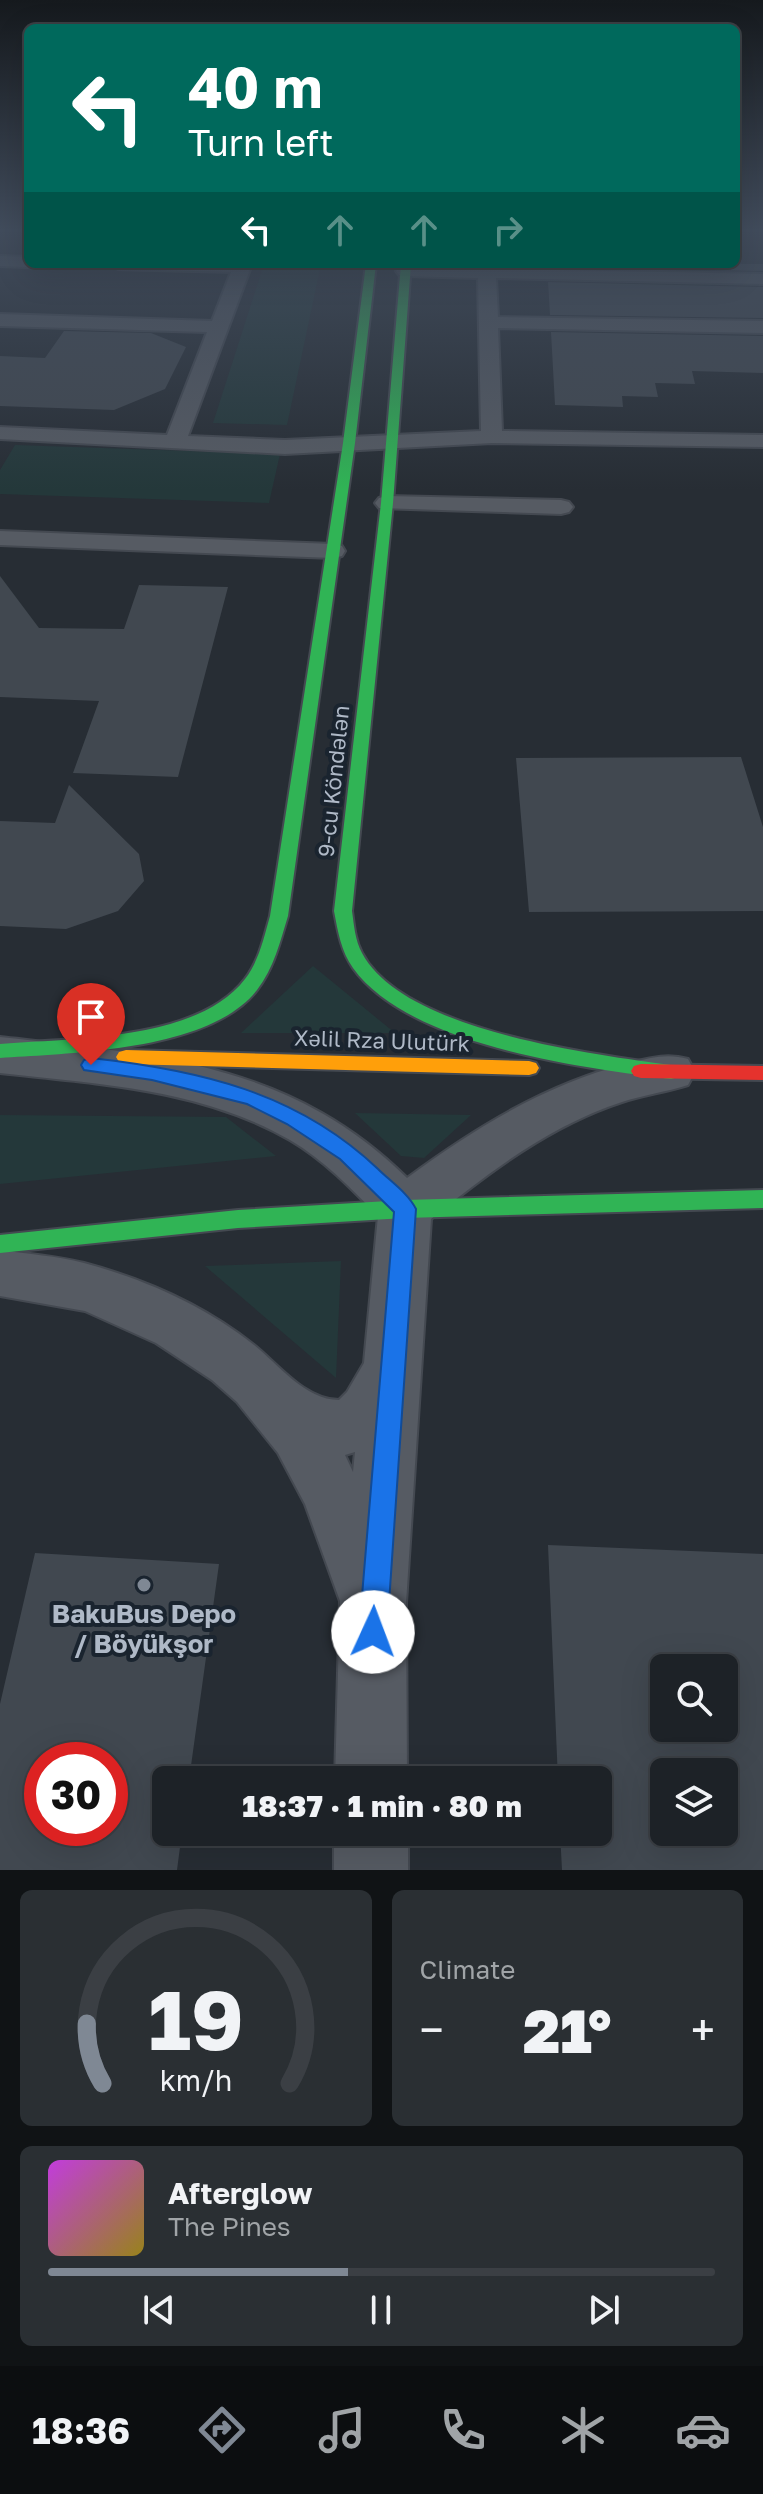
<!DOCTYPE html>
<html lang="en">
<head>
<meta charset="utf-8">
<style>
	:root { --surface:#1d2227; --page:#2a2f33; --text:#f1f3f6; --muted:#a0a4a7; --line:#3b3f44; --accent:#7f8894 }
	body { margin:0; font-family:"Golos Text",sans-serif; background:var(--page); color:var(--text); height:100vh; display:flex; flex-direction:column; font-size:30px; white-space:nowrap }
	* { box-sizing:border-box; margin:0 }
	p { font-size:26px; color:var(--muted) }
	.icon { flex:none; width:44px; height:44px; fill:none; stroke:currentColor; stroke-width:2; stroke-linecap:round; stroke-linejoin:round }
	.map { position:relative; height:1870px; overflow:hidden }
	.drawer { display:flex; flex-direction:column; gap:20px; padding:20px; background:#101315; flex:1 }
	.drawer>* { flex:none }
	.banner { position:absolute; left:24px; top:24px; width:716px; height:244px; border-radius:12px; box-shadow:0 8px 32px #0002,0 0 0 2px var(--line); background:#00695c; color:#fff; overflow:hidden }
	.controls { position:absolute; left:650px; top:1654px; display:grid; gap:16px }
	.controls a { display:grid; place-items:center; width:88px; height:88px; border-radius:12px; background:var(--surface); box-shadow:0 8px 32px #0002,0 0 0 2px var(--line); font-size:40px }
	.speed { position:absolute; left:24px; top:1742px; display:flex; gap:16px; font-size:40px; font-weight:700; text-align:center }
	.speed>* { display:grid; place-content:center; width:104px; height:104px; border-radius:50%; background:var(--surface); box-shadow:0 8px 32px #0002,0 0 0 2px var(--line); line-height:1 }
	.speed .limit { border:12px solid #d22; background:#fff; color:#111 }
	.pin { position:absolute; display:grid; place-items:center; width:68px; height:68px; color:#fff; margin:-82px -34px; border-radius:50% 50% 50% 0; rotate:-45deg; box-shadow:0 0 8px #0007 }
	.pin .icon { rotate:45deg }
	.me { position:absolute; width:88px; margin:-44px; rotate:2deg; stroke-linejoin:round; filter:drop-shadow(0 0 6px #0008) }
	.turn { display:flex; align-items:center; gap:28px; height:168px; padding:0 32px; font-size:36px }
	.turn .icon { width:104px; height:104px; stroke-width:2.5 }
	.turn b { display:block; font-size:56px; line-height:68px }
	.lanes { display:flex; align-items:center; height:76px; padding:0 32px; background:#0003; justify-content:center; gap:40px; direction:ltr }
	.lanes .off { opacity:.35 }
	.big { font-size:60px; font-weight:800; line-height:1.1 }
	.drawer .widget { flex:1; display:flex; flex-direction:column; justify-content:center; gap:12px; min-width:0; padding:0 28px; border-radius:12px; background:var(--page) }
	.drawer .dial { align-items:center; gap:0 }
	.dial svg { height:208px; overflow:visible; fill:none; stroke:var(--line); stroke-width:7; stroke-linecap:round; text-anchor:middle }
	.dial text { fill:var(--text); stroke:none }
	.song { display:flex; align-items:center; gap:24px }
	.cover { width:96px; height:96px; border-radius:12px; background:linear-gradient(135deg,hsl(290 70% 55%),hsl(50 70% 35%)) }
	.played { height:8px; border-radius:4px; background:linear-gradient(90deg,var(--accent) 45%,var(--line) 45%) }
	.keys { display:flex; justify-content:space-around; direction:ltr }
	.heat { display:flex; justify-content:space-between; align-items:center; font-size:44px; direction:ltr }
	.drawer .tiles { flex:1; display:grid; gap:20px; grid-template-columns:1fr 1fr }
	.widget:last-child { grid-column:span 2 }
	.trip { position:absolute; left:152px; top:1766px; width:460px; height:80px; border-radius:12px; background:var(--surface); box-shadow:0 8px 32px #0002,0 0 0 2px var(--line); font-weight:800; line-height:80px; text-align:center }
	.dock { display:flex; height:128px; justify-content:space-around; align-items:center; background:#0c0e10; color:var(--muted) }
	.dock .icon { width:56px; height:56px }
	.dock .active { color:var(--accent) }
	.dock b { font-size:36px; color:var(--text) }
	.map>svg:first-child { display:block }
	.green { fill:#24383a }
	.building { fill:#414850; fill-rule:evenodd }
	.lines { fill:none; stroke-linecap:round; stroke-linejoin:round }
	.lane-casing { stroke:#444951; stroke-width:4 }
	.street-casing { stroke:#444951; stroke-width:4 }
	.fast-casing { stroke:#444951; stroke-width:4 }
	.slow-casing { stroke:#444951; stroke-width:4 }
	.jam-casing { stroke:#444951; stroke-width:4 }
	.lane { fill:#565b63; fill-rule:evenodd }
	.street { fill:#565b63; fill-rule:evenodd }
	.fast { fill:#30b455; fill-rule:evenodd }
	.slow { fill:#ff9f0a; fill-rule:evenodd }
	.jam { fill:#e5322d; fill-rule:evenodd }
	.route { fill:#1a73e8; stroke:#114b97; stroke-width:2 }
	.poi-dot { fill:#7f8894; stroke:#1a242f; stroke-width:3 }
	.labels { text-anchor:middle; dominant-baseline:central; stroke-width:8; stroke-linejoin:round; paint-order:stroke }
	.street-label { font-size:22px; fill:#afb9c7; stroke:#1a242f }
	.near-poi-label { font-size:26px; font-weight:bold; fill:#afb9c7; stroke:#1a242f }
</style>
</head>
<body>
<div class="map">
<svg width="763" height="1870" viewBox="0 0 763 1870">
	<rect width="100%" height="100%" fill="#272d34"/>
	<path class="green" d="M 264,264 L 321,264 L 287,425 L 213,423 Z
		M 15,445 L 280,454 L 269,503 L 0,494 L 0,470 Z
		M 313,966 L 395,1033 L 241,1033 Z
		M 355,1113 L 471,1115 L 424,1158 L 401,1156 Z
		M 0,1115 L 226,1117 L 276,1156 L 0,1184 Z
		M 341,1261 L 336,1378 L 205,1266 Z"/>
	<path class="building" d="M 547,264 L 763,264 L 763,271 L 547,267 Z
		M 548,282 L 763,287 L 763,318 L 550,315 Z
		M 64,331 L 151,333 L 186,347 L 165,389 L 114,410 L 0,406 L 0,356 L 45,358 Z
		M 551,332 L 763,336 L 763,373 L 692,371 L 695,384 L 655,383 L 658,397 L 622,396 L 623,407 L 555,405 Z
		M 0,576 L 39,628 L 124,629 L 139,585 L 228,587 L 178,777 L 73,773 L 99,701 L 0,697 Z
		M 741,757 L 763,827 L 763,911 L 529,912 L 516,758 Z
		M 69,785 L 139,854 L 144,881 L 118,911 L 66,929 L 0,926 L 0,821 L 55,823 Z
		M 548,1545 L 763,1554 L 763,1870 L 562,1870 L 560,1832 L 598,1832 L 598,1780 L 558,1780 ZM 664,1668 L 724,1668 L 724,1728 L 664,1728 ZM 664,1772 L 724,1772 L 724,1832 L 664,1832 Z
		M 35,1553 L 219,1564 L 189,1780 L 166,1780 L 166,1832 L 182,1832 L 177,1870 L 0,1870 L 0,1704 ZM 42,1760 L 110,1760 L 110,1828 L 42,1828 Z"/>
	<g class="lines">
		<g class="lane-casing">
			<path id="lane" d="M 0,256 L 28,257 L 28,264 L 35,264 L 28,267 L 0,266 Z
				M 109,264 L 252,264 L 188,436 L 285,440 L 481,431 L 478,278 L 405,276 L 399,275 L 396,271 L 399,267 L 763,274 L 763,284 L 496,278 L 498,317 L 763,321 L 763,333 L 498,328 L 502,431 L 763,435 L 763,447 L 492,443 L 285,454 L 0,439 L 0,427 L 167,435 L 207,332 L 0,326 L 0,314 L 212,321 L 231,272 L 118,269 Z
				M 387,496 L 561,500 L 569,502 L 573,507 L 569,512 L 561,514 L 379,508 L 375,503 L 379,498 Z
				M 0,531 L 333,544 L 342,546 L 345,551 L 342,556 L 333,558 L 0,545 Z"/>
		</g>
		<g class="street-casing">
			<path id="street" d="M 0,1037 C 154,1054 291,1063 407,1178 C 475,1128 546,1084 629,1063 C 650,1058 667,1053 688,1059 L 695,1072 L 688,1085 C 666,1092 643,1095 622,1102 C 551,1125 489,1172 431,1219 L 406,1603 L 407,1780 L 335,1780 L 340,1601 L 305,1504 L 278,1453 L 237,1402 L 212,1380 L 156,1343 L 85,1311 L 0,1296 L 0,1250 C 28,1254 57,1256 84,1263 C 144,1279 205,1306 254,1345 C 278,1364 305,1400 339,1400 L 347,1392 L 364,1363 L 378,1216 C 351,1188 324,1160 290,1140 C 202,1089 99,1084 0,1073 ZM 355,1452 L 353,1472 L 345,1455 Z
				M 334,1832 L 408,1832 L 408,1870 L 334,1870 Z"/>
		</g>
		<g class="fast-casing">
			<path id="fast" d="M 366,264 L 376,264 L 355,443 L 288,916 C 280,942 274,968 257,990 C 210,1051 71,1053 0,1058 L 0,1044 C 71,1038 198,1041 245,979 C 259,961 264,937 270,916 L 343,443 Z
				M 401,264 L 411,264 L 393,503 L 352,911 C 354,925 355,940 362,953 C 403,1031 592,1054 671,1065 L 678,1067 L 681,1072 L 678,1077 L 671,1079 C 583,1068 409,1046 353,968 C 341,951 338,932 334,911 L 381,503 Z
				M 763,1190 L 763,1208 L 405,1218 L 238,1228 L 0,1253 L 0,1235 L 238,1210 L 405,1200 Z"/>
		</g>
		<g class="slow-casing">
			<path id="slow" d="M 126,1050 L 529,1061 L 536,1063 L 539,1068 L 536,1073 L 529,1075 L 126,1064 L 119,1062 L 116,1057 L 119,1052 Z"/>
		</g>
		<g class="jam-casing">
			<path id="jam" d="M 641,1064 L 763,1066 L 763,1080 L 641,1078 L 634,1076 L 631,1071 L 634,1066 Z"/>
		</g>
		<use href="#lane" class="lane"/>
		<use href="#street" class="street"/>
		<use href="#fast" class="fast"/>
		<use href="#slow" class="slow"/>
		<use href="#jam" class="jam"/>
	</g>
	<linearGradient id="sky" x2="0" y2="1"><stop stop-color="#15191d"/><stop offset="0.47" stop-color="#414c5c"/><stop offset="1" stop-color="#414c5c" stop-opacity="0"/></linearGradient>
	<rect width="763" height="490" fill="url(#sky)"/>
	<path class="route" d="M 91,1058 C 199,1070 297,1092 378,1169 C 390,1181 408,1193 416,1209 L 387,1632 L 383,1642 L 373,1646 L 363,1642 L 359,1632 L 394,1212 L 340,1159 L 287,1124 L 247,1104 L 152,1080 L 84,1070 L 81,1065 L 84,1060 Z"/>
	<circle class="poi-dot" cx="144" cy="1585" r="8"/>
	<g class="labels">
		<g class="street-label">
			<text transform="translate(333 781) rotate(-84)">9-cu Köndələn</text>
			<text transform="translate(382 1040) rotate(2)">Xəlil Rza Ulutürk</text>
		</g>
		<g class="near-poi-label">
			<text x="144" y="1613">BakuBus Depo<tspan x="144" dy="30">/ Böyükşor</tspan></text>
		</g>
	</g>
</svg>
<div class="controls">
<a><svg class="icon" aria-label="search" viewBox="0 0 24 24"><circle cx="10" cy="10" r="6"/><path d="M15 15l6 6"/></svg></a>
<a><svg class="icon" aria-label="layers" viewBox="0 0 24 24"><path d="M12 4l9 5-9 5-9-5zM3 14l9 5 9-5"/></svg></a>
</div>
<div class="speed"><div class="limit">30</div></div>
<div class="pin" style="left:91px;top:1065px;background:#d93025"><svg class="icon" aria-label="arrive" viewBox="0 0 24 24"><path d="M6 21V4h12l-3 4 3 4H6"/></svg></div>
<svg class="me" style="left:373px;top:1632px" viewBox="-20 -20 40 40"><circle r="19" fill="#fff"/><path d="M0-13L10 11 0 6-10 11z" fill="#1a73e8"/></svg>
<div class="trip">18:37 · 1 min · 80 m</div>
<div class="banner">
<div class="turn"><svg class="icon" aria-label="left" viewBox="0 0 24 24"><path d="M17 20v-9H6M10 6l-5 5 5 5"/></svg><div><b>40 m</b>Turn left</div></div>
<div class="lanes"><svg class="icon" aria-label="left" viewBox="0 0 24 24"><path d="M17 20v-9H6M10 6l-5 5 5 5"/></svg><svg class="icon off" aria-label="ahead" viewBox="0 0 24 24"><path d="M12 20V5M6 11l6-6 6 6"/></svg><svg class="icon off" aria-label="ahead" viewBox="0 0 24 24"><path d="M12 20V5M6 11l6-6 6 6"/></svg><svg class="icon off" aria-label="right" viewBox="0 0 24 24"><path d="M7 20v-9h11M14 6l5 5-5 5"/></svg></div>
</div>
</div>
<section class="drawer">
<div class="tiles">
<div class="widget dial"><svg viewBox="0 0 100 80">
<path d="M14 69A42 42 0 1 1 86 69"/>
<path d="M14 69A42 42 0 0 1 8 46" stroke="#7f8894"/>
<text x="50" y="56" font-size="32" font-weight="700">19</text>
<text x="50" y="72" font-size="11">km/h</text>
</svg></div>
<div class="widget"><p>Climate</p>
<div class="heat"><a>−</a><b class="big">21°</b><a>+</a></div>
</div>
<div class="widget">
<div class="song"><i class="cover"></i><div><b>Afterglow</b><p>The Pines</p></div></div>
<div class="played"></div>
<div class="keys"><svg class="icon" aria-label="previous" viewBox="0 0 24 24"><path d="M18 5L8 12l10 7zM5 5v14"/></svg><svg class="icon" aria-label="pause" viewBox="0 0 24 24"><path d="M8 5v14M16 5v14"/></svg><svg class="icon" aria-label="next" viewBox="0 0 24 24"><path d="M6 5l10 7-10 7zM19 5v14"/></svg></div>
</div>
</div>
</section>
<nav class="dock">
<b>18:36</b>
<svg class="icon active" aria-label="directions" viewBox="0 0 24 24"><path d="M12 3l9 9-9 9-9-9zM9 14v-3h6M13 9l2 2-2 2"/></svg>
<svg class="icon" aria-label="music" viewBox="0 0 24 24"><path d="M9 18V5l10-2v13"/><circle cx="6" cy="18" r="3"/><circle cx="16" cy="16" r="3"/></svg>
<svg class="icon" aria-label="phone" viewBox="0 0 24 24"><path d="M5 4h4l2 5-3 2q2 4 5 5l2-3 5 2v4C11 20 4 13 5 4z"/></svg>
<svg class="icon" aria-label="climate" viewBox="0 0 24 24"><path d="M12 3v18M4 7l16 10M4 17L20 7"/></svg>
<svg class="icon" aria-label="car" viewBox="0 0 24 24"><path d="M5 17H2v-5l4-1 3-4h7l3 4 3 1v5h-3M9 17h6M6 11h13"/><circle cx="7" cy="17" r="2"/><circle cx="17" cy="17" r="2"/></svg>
</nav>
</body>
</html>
